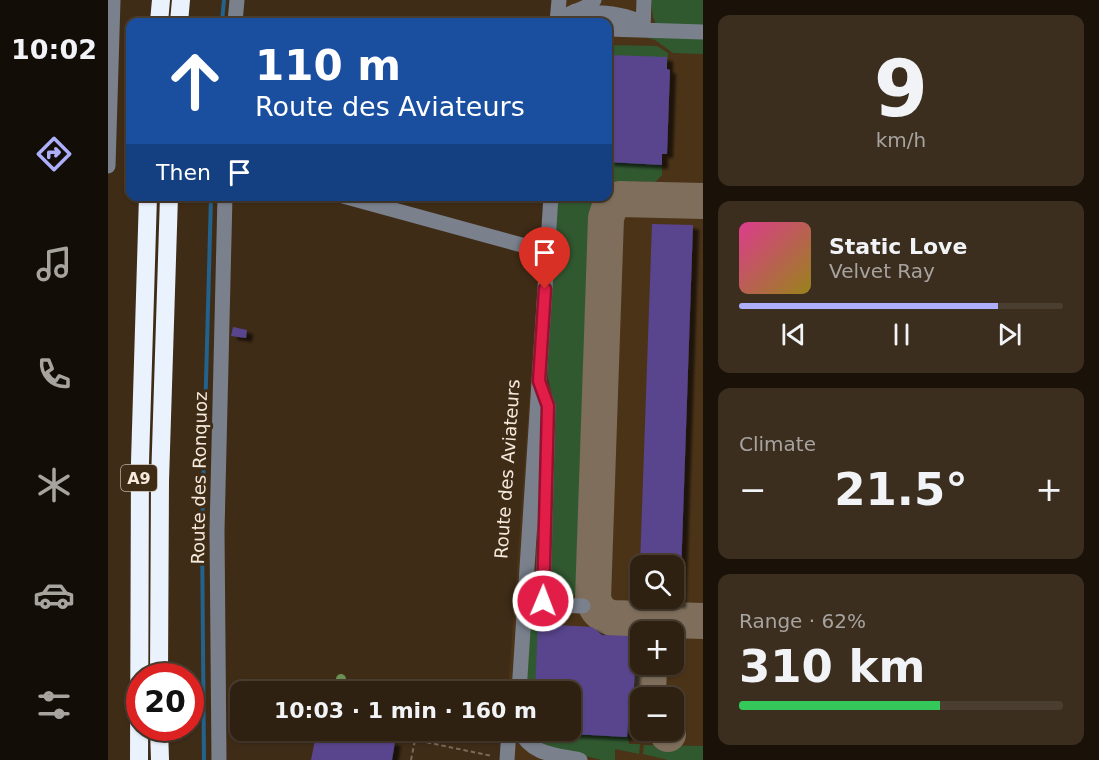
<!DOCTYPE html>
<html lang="en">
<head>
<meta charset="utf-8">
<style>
	:root { --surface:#2f2111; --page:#3b2e1f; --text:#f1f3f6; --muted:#a7a39f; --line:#4a3e31; --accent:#adaffb }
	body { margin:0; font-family:"DejaVu Sans",sans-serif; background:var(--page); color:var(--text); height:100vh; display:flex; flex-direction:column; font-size:22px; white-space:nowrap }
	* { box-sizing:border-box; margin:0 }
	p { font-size:20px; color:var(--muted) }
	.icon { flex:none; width:33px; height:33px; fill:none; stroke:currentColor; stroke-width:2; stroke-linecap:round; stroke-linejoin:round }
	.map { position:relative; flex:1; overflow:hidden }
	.details { display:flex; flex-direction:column; gap:15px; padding:15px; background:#1a1209; width:396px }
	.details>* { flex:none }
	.top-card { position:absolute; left:18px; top:18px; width:486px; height:183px; border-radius:12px; box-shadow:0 2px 4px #0004,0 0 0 2px var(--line); background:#1a4fa0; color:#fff; overflow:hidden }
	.fabs { position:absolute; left:522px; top:555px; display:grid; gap:12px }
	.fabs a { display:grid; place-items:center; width:54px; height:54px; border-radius:12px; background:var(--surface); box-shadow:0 2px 4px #0004,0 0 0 2px var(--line); font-size:30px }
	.speed { position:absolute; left:18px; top:663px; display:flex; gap:12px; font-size:30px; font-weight:700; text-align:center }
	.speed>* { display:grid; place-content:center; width:78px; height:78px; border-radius:50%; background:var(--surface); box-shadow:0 2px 4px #0004,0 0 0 2px var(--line); line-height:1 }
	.speed .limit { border:9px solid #d22; background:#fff; color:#111 }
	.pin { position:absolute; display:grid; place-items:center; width:51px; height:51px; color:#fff; margin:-62px -26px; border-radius:50% 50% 50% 0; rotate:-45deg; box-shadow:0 0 6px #0007 }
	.pin .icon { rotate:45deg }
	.me { position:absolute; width:66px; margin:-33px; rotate:1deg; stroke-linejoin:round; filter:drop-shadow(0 0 4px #0008) }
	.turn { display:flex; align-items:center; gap:21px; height:126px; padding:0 30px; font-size:27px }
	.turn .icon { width:78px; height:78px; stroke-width:2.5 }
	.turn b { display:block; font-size:42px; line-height:51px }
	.then { display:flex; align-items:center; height:57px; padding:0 30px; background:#0003; gap:12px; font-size:22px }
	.big { font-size:45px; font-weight:700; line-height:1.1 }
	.details .widget { flex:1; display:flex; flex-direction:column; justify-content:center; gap:9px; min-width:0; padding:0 21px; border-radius:12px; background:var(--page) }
	.details .dial { align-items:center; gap:0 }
	.dial b { font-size:78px; line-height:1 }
	.song { display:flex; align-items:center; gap:18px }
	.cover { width:72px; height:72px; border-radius:9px; background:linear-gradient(135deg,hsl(330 70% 55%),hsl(50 70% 35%)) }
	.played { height:6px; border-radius:3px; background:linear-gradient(90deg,var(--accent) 80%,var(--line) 80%) }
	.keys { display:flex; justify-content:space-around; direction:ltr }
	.heat { display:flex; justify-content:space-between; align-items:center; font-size:33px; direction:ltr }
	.charge { height:9px; border-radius:4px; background:linear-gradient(90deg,#34c759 62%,var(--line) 0) }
	.trip { position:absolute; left:122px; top:681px; width:351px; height:60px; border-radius:12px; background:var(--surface); box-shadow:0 2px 4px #0004,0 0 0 2px var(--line); font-weight:700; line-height:60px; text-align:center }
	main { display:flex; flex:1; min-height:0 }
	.dock { display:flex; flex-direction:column; width:108px; justify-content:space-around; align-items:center; background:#130d07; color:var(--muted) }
	.dock .icon { width:42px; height:42px }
	.dock .on { color:var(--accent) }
	.dock b { font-size:27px; color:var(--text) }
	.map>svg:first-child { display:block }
	.built { fill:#4b3318; fill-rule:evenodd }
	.green { fill:#315930 }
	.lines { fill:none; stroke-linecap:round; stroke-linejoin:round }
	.stream { stroke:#23628d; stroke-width:4 }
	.taxiway { stroke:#7e6e5b; stroke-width:36 }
	.building { fill:#59448d; filter:url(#shadow) }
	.path { stroke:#7b6b58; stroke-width:2; stroke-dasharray:4.5 3; stroke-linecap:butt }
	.minor { stroke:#7a818d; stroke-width:15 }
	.highway { stroke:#eaf2fd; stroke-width:18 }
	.tree { fill:#699055 }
	.route-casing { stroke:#92132f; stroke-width:15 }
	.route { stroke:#e11d48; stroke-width:10 }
	.labels { text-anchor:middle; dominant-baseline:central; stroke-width:6; stroke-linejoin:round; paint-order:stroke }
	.shield { fill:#3f2c17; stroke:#bfb1a2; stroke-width:1.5 }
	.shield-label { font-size:16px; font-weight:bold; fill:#f6eadd }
	.street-label { font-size:18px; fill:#f6eadd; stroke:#3f2c17 }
</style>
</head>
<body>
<main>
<nav class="dock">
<b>10:02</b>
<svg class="icon on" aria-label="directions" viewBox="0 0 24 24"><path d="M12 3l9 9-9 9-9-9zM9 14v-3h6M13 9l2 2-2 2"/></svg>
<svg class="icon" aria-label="music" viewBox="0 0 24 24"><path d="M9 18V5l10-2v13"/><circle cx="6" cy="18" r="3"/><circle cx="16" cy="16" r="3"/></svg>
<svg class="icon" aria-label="phone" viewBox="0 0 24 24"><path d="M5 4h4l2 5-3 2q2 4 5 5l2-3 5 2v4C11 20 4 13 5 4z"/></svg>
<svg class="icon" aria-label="climate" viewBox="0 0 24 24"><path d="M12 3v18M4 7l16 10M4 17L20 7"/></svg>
<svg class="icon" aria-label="car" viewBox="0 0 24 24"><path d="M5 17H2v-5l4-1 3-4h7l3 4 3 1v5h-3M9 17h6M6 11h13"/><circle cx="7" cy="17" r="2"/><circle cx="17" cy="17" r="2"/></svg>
<svg class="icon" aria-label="filters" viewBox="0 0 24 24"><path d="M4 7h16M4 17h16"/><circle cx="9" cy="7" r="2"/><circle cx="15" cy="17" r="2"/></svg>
</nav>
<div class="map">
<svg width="595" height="760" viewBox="0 0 595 760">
	<defs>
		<filter id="shadow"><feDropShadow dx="6" dy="4" stdDeviation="1.5" flood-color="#0009"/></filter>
	</defs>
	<rect width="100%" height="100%" fill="#3f2c17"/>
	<path class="built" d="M 451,0 L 595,0 L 595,760 L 395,760 L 398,731 L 462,730 L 462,692 L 400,691 L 436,197 L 500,196 L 500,22 L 449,22 ZM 532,566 L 566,566 L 566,598 L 532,598 ZM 532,632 L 566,632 L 566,664 L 532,664 ZM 532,698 L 566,698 L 566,730 L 532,730 Z"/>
	<path class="green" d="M 543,0 L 595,0 L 595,27 L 548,24 L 545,17 Z
		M 540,36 L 595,38 L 595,54 L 565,53 L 547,40 L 540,38 Z
		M 500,45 L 549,46 L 560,53 L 559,69 L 562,70 L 559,154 L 554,154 L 554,175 L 547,182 C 531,182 514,179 500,189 Z
		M 450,197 L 492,197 L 485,208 L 472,586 L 463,600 L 447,599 L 444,585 L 440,581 L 447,408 L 439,373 Z
		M 426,618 L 440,625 L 484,627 L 494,635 L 523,636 L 523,642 L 528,643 L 524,725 L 520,725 L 521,744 L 532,744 L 531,754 L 507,749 L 507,760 L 494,760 L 439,747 L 420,732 L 420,731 L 462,730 L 462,692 L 417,692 L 422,622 Z
		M 536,745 L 595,746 L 595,760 L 560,760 L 535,754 Z"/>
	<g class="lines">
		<path class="stream" d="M 114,22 L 116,0
			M 96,760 L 94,531 L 103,196"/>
		<path class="taxiway" d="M 595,201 L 512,199 L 502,206 L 498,218 L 485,599 C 489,610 492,614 504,618 L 595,621
			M 540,698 L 541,664
			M 560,734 L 560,730"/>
	</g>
	<path class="building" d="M 500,55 L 559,57 L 559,69 L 562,70 L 559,154 L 554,154 L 554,165 L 500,162 Z
		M 544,224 L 585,225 L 572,604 L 531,602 L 531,598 L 566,598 L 566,566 L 532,566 Z
		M 125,327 L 139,330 L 138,338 L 123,336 Z
		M 430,624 L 484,627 L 494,635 L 523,636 L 523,642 L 528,643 L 524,725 L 520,725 L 519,737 L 427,732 L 427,730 L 462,730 L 462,692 L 427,692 Z
		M 209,730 L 230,730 L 287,742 L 284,760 L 203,760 Z"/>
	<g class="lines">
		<path class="path" d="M 260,730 L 384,756
			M 303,760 L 307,740"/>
		<path class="minor" d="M 467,11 C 488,13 517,12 535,24
			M 127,22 L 129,0
			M 449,22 L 451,0
			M 452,22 C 460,9 478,12 486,0
			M 500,29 L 595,32
			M 535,30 L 536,0
			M 0,166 L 5,0
			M 235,196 L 432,250 L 433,235
			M 433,387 L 440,406 L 435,601 L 441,605 L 475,606
			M 411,692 L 443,196
			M 412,730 C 422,755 449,755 472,760
			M 111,760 L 109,531 L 117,196
			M 399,760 L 401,730"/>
		<path class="highway" d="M 51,22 L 53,0
			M 71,22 L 73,0
			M 51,676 L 52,481 L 61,196
			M 51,728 L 52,760
			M 31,760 L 32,462 L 40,196"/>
	</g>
	<circle class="tree" cx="233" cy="679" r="5"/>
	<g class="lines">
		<g class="route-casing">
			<path id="route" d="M 435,601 L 440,406 L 431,381 L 437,289"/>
		</g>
		<use href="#route" class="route"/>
	</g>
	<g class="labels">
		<rect class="shield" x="13" y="465" width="36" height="26" rx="4.5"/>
		<g class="shield-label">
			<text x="31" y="478">A9</text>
		</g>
		<g class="street-label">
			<text transform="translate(399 469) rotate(-86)">Route des Aviateurs</text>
			<text transform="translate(91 478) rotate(-89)">Route des Ronquoz</text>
		</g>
	</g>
</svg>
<div class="fabs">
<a><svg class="icon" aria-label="search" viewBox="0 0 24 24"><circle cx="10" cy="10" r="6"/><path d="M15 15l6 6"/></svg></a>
<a>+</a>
<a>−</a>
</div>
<div class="speed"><div class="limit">20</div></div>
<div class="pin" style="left:437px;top:289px;background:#d93025"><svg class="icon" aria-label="arrive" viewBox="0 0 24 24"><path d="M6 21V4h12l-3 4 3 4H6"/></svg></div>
<svg class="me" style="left:435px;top:601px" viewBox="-20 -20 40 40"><circle r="17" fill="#e11d48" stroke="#fff" stroke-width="3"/><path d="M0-11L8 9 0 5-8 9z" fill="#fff"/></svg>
<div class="trip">10:03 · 1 min · 160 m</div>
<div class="top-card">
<div class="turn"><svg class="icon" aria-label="ahead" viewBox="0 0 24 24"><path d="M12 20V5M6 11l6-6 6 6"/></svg><div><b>110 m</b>Route des Aviateurs</div></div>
<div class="then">Then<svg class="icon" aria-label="arrive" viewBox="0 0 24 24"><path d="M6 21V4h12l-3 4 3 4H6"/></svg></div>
</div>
</div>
<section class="details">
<div class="widget dial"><b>9</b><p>km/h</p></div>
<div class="widget">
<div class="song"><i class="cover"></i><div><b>Static Love</b><p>Velvet Ray</p></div></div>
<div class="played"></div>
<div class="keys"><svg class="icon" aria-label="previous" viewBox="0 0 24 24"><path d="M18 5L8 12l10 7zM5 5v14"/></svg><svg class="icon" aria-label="pause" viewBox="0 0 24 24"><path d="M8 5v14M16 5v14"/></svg><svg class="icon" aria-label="next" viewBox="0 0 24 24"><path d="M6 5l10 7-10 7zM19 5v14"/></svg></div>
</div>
<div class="widget"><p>Climate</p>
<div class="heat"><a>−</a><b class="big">21.5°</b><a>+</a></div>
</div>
<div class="widget"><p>Range · 62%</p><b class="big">310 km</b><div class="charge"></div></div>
</section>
</main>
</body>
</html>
